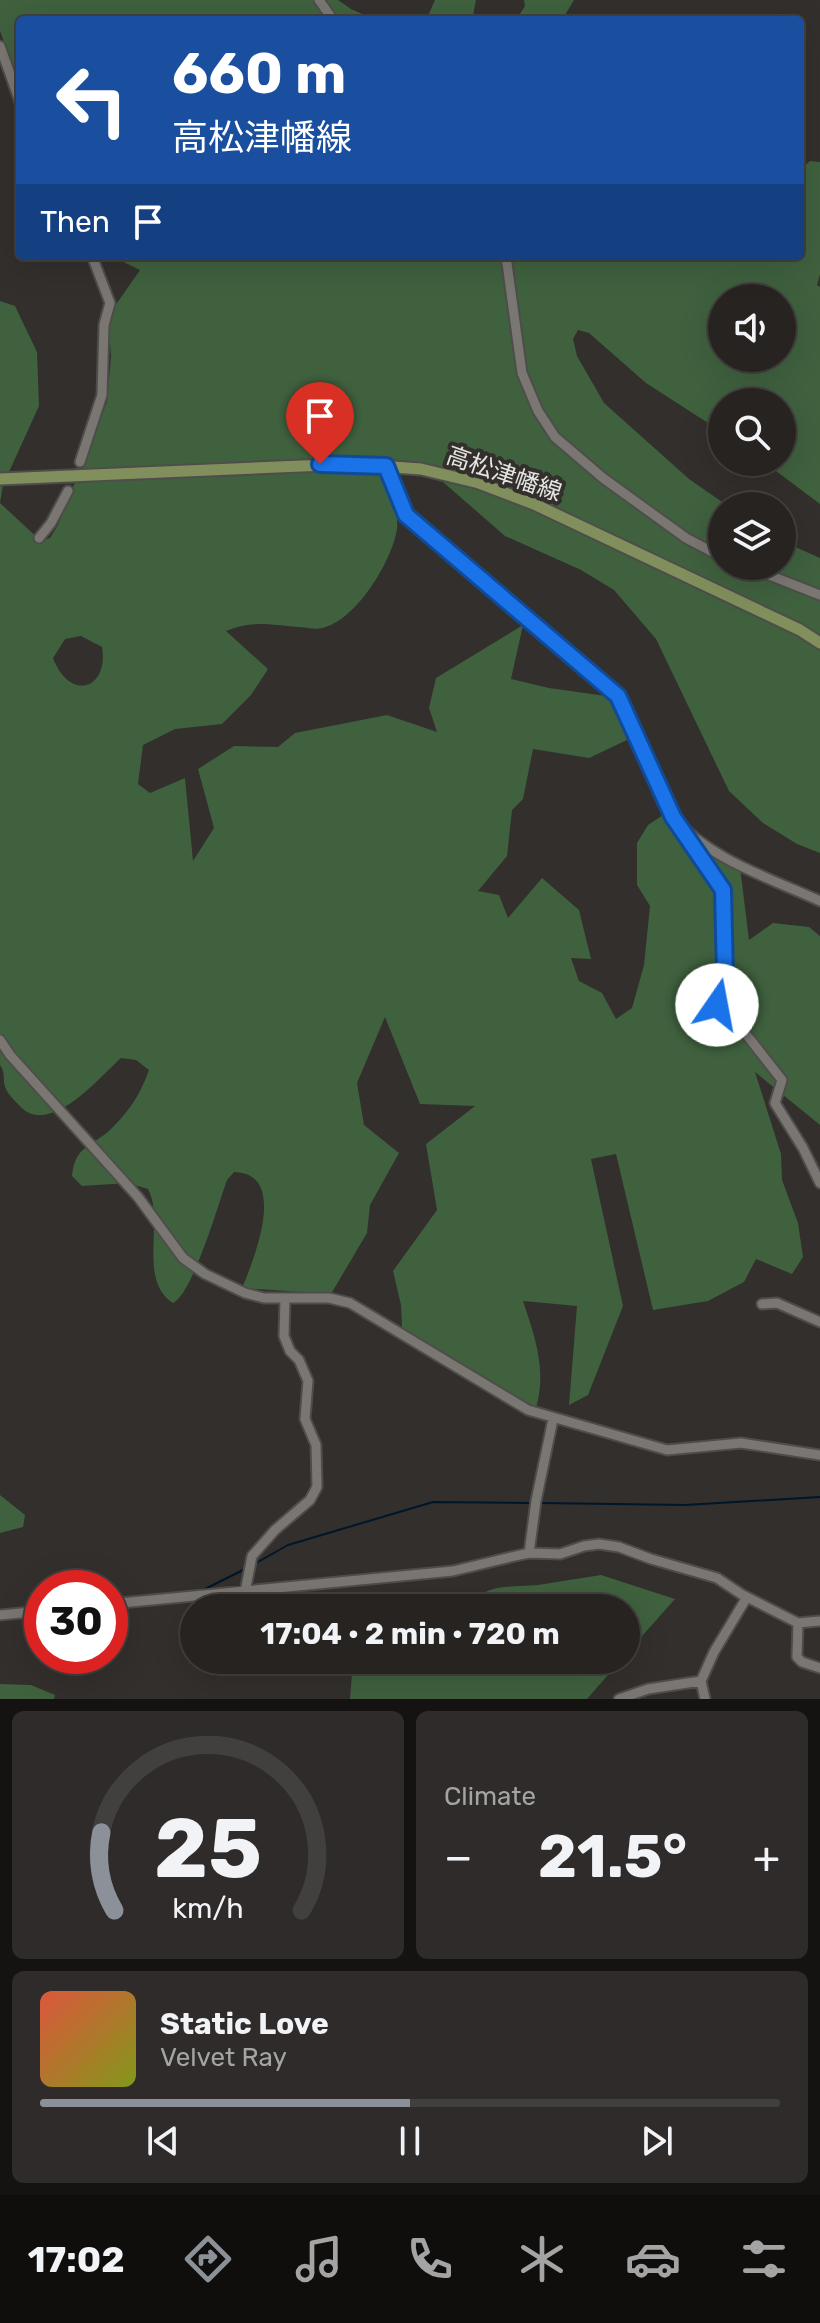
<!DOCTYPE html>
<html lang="en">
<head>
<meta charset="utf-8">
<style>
	:root { --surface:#262321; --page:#2e2b2a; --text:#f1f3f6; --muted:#a4a4a5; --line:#42403f; --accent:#8c9099 }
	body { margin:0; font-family:Rubik,"Noto Sans JP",sans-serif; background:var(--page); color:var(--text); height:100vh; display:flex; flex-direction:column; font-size:30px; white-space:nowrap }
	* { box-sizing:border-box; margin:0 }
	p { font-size:26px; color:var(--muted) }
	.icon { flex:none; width:44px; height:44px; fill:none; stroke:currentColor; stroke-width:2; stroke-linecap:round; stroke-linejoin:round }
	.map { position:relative; height:1699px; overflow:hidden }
	.sheet { display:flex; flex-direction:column; gap:12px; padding:12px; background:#151312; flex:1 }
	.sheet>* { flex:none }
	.banner { position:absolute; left:16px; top:16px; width:788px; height:244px; border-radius:8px; box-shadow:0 8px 32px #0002,0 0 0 2px var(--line); background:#1a4fa0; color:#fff; overflow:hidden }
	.fabs { position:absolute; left:708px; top:284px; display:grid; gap:16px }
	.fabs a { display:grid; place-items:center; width:88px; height:88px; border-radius:50%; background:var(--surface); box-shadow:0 8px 32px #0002,0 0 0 2px var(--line); font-size:40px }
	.speed { position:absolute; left:24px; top:1570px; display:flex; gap:16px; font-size:40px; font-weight:700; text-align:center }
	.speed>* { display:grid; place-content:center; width:104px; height:104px; border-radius:50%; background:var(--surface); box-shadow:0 8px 32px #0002,0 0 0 2px var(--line); line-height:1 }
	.speed .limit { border:12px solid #d22; background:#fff; color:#111 }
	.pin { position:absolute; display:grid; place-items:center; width:68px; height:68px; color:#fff; margin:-82px -34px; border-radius:50% 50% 50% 0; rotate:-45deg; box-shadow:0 0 8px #0007 }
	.pin .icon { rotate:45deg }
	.me { position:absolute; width:88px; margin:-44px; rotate:12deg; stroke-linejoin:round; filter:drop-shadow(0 0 6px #0008) }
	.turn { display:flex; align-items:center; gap:28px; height:168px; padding:0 24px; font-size:36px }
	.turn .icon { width:104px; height:104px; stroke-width:2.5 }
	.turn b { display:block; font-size:56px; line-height:68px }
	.then { display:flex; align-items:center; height:76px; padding:0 24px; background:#0003; gap:16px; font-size:30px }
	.big { font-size:60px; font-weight:700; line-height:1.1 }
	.sheet .card { flex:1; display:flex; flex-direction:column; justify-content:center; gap:12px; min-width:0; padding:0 28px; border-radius:12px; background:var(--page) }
	.sheet .dial { align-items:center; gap:0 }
	.dial svg { height:208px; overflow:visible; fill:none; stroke:var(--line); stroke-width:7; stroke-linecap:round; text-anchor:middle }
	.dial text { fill:var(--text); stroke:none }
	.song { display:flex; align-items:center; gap:24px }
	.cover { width:96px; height:96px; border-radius:12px; background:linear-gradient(135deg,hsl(10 70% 55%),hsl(70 70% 35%)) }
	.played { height:8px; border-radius:4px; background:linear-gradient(90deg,var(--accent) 50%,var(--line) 50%) }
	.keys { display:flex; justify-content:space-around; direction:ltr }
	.heat { display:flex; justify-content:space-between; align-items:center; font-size:44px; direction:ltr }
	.sheet .tiles { flex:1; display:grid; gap:12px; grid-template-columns:1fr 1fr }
	.card:last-child { grid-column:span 2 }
	.trip { position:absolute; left:180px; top:1594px; width:460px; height:80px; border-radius:40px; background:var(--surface); box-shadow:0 8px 32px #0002,0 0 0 2px var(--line); font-weight:700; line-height:80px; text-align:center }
	.menu { display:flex; height:128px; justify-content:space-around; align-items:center; background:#0f0e0d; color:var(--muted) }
	.menu .icon { width:56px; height:56px }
	.menu .selected { color:var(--accent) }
	.menu b { font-size:36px; color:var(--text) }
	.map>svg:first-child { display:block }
	.forest { fill:#3f613e; fill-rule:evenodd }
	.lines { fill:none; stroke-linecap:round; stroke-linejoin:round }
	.stream { stroke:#00162b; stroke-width:2 }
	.minor-casing { stroke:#4f4d4b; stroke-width:13 }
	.major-casing { stroke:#4f4d4b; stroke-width:15 }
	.minor { stroke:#7a7773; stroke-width:9 }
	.major { stroke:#818f5c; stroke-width:11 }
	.route-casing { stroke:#114b97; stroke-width:20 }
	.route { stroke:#1a73e8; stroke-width:14 }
	.labels { text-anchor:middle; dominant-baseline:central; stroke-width:8; stroke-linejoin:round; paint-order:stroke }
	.street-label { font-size:24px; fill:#e7e5e3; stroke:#322f2c }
</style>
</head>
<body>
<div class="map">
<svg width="820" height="1699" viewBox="0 0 820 1699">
	<rect width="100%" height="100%" fill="#322f2c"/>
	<path class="forest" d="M 0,0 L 338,0 L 351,9 L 376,20 L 20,20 L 20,86 L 0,31 Z
		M 435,0 L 476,0 L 473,15 L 477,20 L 418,20 L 428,16 Z
		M 524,0 L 574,0 L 562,20 L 516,20 L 525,6 Z
		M 810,161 L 820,162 L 820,274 L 817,285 L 820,287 L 820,504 L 764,462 L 782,462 L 782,402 L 722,402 L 722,432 L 646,383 L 589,333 L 578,330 L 573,339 L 577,356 L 604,403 L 689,479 L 728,506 L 722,506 L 722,566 L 782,566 L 782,541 L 820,558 L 820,853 L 797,844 L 763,823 L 729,791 L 656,639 L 614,590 L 581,570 L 505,536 L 420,462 L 385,459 C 379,483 400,502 397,529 C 392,561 356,621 322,628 C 315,630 305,627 298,627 C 269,625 253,620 226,631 L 268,669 L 251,695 L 222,724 L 175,729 L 143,745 L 138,784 L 150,793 L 185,778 L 193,861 L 214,828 L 198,769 L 234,746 L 278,747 L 295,733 L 387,715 L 437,732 L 429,708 L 436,678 L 523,625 L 511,679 L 549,688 L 613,697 L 627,740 L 589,758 L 533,749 L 523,799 L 512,810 L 507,856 L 478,891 L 499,895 L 508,918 L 542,878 L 579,910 L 591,959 L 571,958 L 579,981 L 602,993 L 616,1019 L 632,1008 L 644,965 L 650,906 L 637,885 L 637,843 L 648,825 L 666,813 L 710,856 L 740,867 L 749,940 L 773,923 L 809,927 L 820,936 L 820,1125 L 755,1072 L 781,1154 L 782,1180 L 798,1223 L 803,1257 L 792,1274 L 756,1259 L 744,1282 L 708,1301 L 653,1310 L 616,1154 L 591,1159 L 623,1306 L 588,1395 L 569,1405 L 577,1306 L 523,1301 C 535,1337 547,1370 536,1408 L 402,1328 L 401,1305 L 393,1271 L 437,1210 L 426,1144 L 475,1106 L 420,1104 L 385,1017 L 357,1083 L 364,1125 L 399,1153 L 370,1205 L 367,1233 L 331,1294 L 242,1288 C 254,1259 289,1173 234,1172 L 227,1180 C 218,1205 193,1293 173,1303 C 137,1280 165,1220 148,1189 L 128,1183 L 82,1186 L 72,1176 C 75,1145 92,1147 111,1129 C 130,1110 140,1095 149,1070 L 136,1060 L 121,1058 C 98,1079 47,1140 18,1104 C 14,1100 8,1094 6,1089 C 2,1081 6,1073 0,1065 L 0,301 L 15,306 L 37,352 L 39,406 L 3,485 L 0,503 L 41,541 L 50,538 L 58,525 L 107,402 L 111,357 L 109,330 L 115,306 L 140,270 L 111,256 L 800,256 L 800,170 ZM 722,298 L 782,298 L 782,358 L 722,358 ZM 81,636 L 102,647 C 109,691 69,701 53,658 L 65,639 Z
		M 0,1495 L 25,1515 L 23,1527 L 0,1533 Z
		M 601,1575 L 675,1599 L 626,1654 L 626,1608 L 464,1608 C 489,1582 506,1588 538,1585 C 559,1582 580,1578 601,1575 Z
		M 357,1660 L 621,1660 L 587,1699 L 350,1699 L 352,1674 Z
		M 0,1684 L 31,1685 L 55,1695 L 54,1699 L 0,1699 Z"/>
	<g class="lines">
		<path class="stream" d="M 541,1503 L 685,1505 L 820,1497
			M 256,1563 L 288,1545 L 433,1502 L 530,1503
			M 203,1590 L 247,1568"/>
		<g class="minor-casing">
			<path id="minor" d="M 319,0 L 333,20
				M 0,46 L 20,102
				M 506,256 L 522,373 L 538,411 L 555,437 L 603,478 L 686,538 L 722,557
				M 80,462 L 102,395 L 104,325 L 110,303 L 92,256
				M 386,466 L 406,515 L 618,696 L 673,817 C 710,860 770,878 820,901
				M 39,538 L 51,523 L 68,491
				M 746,566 L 820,595
				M 686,835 L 723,890 L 725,975 L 717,987 L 717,1005 L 738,1024 L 782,1080 L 775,1103 L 803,1148 L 820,1183
				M 0,1040 L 10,1055 L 138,1197 L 183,1258 L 205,1274 L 245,1293 L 264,1298 L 329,1298 L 350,1303 L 528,1410 L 667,1450 L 741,1443 L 820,1455
				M 762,1304 L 777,1303 L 820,1322
				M 529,1553 L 536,1501 L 553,1419
				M 245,1592 L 252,1556 L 275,1530 L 310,1500 L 317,1487 L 316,1445 L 305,1419 L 308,1381 L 299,1360 L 290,1351 L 284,1336 L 285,1299
				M 110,1604 L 453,1571 L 511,1557 L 529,1553 L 560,1554 L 584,1546 L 599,1544 L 619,1547 L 651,1559 L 717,1578 L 741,1594 L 798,1623 L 820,1621
				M 0,1615 L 42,1611
				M 798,1623 L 797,1657 L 802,1662 L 820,1668
				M 619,1699 L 648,1689 L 701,1681
				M 705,1699 L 701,1681 L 714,1652 L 747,1597"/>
		</g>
		<g class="major-casing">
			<path id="major" d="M 0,479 L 350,464 L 421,469 L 479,483 L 534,504 L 800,630 L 820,643"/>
		</g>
		<use href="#minor" class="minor"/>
		<use href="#major" class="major"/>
	</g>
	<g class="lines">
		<g class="route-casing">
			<path id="route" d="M 320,464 L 386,466 L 406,515 L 618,696 L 673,817 L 723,890 L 725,975 L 717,987 L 717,1005"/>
		</g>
		<use href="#route" class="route"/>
	</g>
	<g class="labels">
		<g class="street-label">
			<text transform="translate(504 474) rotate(19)">高松津幡線</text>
		</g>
	</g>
</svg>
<div class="fabs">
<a><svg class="icon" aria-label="sound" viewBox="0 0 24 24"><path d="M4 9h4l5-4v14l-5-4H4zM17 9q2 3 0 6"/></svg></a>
<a><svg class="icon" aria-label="search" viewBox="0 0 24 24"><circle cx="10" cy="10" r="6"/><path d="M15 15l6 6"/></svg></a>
<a><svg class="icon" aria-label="layers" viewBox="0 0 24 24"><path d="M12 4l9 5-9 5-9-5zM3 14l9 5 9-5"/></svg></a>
</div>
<div class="speed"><div class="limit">30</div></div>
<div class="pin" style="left:320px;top:464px;background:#d93025"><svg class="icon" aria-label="arrive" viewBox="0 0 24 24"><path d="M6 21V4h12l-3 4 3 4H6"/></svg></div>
<svg class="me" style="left:717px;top:1005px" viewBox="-20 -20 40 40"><circle r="19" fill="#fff"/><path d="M0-13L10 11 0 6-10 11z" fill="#1a73e8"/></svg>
<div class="trip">17:04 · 2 min · 720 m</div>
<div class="banner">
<div class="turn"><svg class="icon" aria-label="left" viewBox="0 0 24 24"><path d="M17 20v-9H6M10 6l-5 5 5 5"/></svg><div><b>660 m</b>高松津幡線</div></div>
<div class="then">Then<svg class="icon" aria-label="arrive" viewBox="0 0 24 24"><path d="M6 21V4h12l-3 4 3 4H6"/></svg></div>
</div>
</div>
<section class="sheet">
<div class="tiles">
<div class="card dial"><svg viewBox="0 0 100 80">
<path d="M14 69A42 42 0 1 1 86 69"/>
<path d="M14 69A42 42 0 0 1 9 39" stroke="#8c9099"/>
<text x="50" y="56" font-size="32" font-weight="700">25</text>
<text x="50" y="72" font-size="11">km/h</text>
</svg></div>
<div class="card"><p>Climate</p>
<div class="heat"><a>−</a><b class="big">21.5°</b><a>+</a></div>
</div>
<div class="card">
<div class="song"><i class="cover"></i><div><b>Static Love</b><p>Velvet Ray</p></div></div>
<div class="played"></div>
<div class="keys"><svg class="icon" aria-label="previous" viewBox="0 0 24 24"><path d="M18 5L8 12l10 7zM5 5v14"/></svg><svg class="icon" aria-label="pause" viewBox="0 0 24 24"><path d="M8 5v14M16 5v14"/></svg><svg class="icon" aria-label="next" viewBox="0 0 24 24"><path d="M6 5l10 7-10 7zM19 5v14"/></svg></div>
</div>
</div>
</section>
<nav class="menu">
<b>17:02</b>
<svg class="icon selected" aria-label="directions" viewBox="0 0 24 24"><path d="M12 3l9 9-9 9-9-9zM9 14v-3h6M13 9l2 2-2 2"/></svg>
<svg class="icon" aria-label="music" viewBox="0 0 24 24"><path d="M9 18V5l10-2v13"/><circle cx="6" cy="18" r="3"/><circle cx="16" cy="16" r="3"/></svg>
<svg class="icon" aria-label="phone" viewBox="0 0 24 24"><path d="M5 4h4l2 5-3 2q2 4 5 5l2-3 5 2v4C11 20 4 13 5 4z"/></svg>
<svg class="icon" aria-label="climate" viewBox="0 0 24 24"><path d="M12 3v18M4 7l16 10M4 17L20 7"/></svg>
<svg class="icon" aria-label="car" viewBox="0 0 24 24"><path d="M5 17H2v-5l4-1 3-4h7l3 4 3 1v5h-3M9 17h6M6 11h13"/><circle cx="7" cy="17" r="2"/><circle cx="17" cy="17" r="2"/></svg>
<svg class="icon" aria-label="filters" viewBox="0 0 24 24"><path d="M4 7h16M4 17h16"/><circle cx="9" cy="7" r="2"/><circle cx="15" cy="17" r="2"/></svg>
</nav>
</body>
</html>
